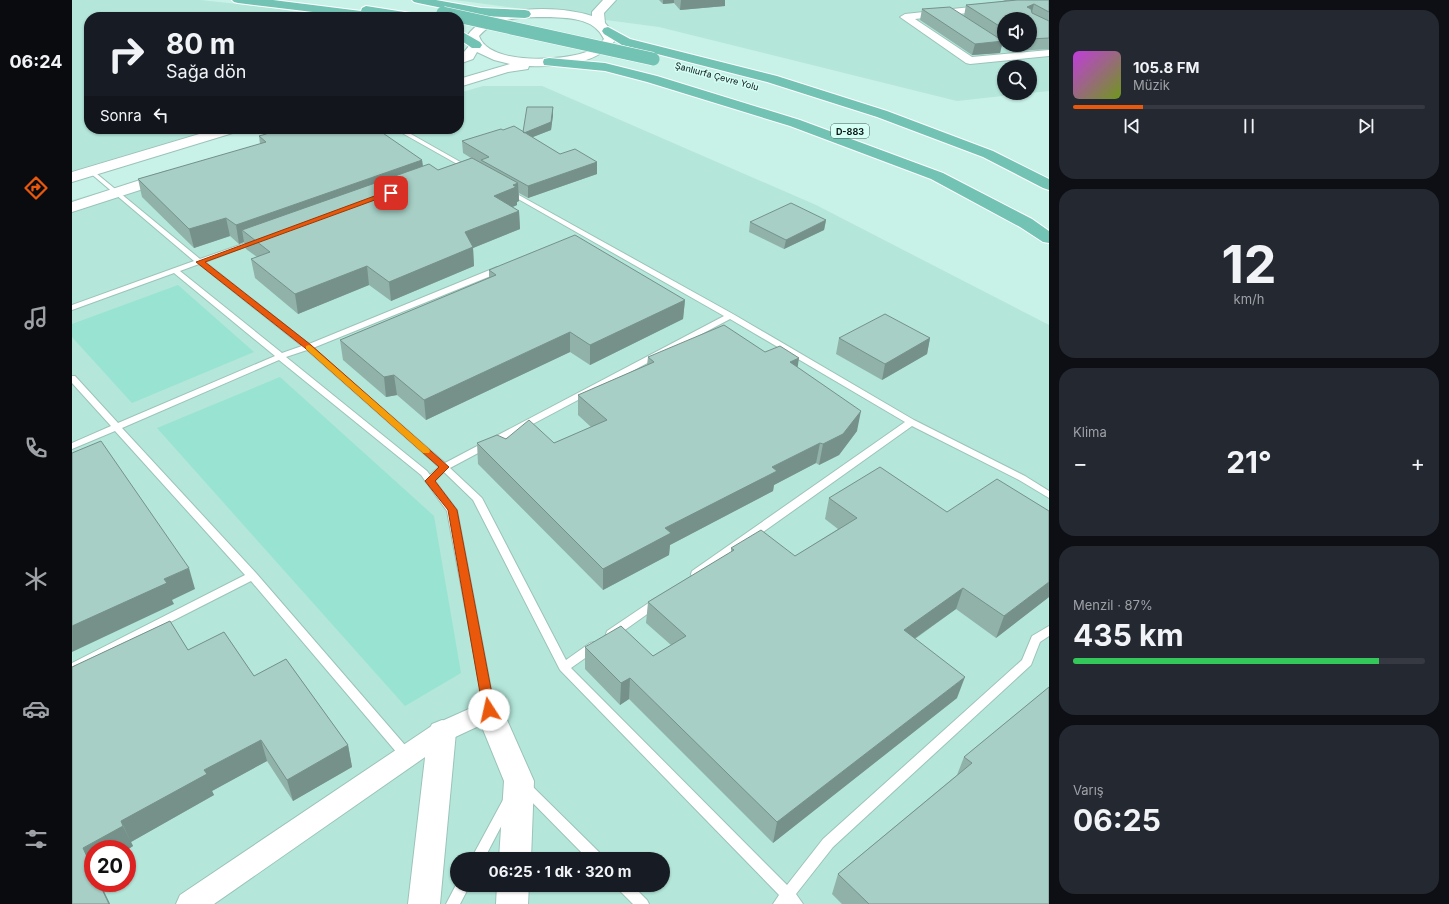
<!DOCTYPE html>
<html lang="tr">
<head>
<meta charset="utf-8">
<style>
	:root { --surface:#171b24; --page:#242831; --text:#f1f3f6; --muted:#9ea1a6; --line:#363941; --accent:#ea580c }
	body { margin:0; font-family:Inter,sans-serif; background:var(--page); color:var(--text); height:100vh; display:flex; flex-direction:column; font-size:15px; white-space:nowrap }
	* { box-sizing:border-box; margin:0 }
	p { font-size:13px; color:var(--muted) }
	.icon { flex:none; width:22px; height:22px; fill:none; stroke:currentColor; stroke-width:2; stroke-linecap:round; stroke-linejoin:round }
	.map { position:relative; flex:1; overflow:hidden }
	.side { display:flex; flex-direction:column; gap:10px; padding:10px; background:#0d0f14; width:400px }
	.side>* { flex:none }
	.top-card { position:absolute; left:12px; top:12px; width:380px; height:122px; border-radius:16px; box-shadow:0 1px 3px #0004; background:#171b24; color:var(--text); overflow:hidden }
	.controls { position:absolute; left:925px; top:12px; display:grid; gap:8px }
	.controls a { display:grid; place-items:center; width:40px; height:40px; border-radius:50%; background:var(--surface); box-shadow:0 1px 3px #0004; font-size:20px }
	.speed { position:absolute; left:12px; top:840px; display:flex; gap:8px; font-size:20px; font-weight:700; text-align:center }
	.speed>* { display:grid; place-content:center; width:52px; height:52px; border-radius:50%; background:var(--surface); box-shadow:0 1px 3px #0004; line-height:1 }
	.speed .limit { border:6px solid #d22; background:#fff; color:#111 }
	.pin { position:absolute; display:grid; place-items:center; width:34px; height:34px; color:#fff; margin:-17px; border-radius:8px; box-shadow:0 2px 6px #0006 }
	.me { position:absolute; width:44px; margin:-22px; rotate:350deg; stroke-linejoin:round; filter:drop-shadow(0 0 3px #0008) }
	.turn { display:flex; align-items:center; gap:14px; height:84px; padding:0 16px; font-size:18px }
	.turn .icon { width:52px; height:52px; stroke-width:2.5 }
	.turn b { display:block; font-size:28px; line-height:34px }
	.then { display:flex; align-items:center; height:38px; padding:0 16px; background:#0003; gap:8px; font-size:15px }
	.big { font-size:30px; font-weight:700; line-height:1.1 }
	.side .widget { flex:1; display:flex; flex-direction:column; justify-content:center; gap:6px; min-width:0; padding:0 14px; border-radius:16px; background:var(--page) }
	.side .dial { align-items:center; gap:0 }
	.dial b { font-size:52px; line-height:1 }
	.song { display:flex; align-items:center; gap:12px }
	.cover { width:48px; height:48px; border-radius:6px; background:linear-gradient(135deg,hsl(290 70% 55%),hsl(80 70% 35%)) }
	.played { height:4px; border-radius:2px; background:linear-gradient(90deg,var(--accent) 20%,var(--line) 20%) }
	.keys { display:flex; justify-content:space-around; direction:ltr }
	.heat { display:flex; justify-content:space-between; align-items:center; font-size:22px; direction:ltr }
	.charge { height:6px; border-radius:3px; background:linear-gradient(90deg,#34c759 87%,var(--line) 0) }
	.trip { position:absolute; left:378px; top:852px; width:220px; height:40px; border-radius:20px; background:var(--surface); box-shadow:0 1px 3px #0004; font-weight:700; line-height:40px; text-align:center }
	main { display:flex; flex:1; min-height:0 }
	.tab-bar { display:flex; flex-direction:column; width:72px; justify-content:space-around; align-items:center; background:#090b0e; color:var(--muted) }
	.tab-bar .icon { width:28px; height:28px }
	.tab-bar .current { color:var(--accent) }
	.tab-bar b { font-size:18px; color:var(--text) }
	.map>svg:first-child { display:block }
	.built { fill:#b4e6da; fill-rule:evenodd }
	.green { fill:#99e3d3 }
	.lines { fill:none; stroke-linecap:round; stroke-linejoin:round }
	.service-casing { stroke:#9bc3b9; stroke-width:2 }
	.minor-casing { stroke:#9bc3b9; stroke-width:2 }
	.tertiary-casing { stroke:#9bc3b9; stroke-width:2 }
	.trunk-casing { stroke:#fff; stroke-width:2 }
	.service { fill:#fff; fill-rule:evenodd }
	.minor { fill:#fff; fill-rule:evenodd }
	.tertiary { fill:#fff; fill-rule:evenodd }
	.trunk { fill:#73c3b4; fill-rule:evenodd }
	.trunk-bridge-casing { stroke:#fff; stroke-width:14; stroke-linecap:butt }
	.trunk-bridge { stroke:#73c3b4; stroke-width:13 }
	.wall { fill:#90b2a9 }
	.shaded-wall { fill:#75918a }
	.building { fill:#a7cfc5; stroke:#75918a }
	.route { fill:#ea580c; stroke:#983908 }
	.slow { fill:#f59e0b }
	.labels { text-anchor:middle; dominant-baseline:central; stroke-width:3; stroke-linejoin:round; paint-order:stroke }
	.far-street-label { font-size:9px; fill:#0a1916; stroke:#d5fef4 }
	.shield { fill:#d5fef4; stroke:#475e59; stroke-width:1 }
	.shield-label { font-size:9px; font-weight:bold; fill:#0a1916 }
</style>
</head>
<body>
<main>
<nav class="tab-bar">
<b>06:24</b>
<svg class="icon current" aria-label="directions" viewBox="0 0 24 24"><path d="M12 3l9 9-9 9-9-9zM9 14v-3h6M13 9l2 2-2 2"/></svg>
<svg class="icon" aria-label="music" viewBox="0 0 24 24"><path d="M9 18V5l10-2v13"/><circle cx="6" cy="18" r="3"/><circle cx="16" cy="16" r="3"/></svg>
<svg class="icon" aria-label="phone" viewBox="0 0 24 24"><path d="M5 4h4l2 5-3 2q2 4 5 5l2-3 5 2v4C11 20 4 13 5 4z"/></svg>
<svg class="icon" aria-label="climate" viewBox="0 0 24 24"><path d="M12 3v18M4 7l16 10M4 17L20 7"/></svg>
<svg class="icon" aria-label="car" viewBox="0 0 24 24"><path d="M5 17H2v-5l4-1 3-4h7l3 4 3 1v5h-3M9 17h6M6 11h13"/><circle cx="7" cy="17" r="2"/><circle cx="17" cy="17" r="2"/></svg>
<svg class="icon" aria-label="filters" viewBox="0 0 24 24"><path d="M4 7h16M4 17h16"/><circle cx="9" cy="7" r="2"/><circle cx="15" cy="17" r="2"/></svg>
</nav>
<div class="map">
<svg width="977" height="904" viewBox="0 0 977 904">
	<rect width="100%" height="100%" fill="#c8f1e7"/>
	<path class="built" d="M 0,0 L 128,0 L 202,8 L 252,17 L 17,17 L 17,129 L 140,129 L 0,171 Z
		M 383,0 L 977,0 L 977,91 L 885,101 L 587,27 ZM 932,19 L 958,19 L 958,45 L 932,45 ZM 932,67 L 958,67 L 958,93 L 932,93 Z
		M 411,86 L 470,86 L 744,205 L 977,325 L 977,904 L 0,904 L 0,200 L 255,129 L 387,129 L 387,93 ZM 21,849 L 55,849 L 55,883 L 21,883 ZM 385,859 L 591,859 L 591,885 L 385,885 Z"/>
	<path class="green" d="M 106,285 L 182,352 L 60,403 L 0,337 L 0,324 Z
		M 208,377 L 362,516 L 389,673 L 333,706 L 85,428 Z"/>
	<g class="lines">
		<g class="service-casing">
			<path id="service" d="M 323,129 L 330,129 L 399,168 L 394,169 Z
				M 19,169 L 128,259 L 182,240 L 186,240 L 186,242 L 133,262 L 237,344 L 425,267 L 431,267 L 431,271 L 241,348 L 373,463 L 652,316 L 434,192 L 433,191 L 436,189 L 661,314 L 842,420 L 953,476 L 977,491 L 977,498 L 947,480 L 840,426 L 628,577 L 620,577 L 619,574 L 620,571 L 833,422 L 658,319 L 378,468 L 410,498 L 494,660 L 518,643 L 522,642 L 526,643 L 527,646 L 526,649 L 499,668 L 715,885 L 751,839 L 950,660 L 960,636 L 977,626 L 977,636 L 968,642 L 959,665 L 761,847 L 724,894 L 731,904 L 701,904 L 707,895 L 488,670 L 401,500 L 372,472 L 363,481 L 385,510 L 423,710 L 421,713 L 417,715 L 413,713 L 375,511 L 349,475 L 207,360 L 50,428 L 184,573 L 339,752 L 341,756 L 339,760 L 335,761 L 331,760 L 179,581 L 0,672 L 0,663 L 173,575 L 43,431 L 0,449 L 0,443 L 39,426 L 0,383 L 0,376 L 3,376 L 46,423 L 203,356 L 102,273 L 0,310 L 0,305 L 122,261 L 17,172 L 16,171 ZM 127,264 L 230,346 L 210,353 L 108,271 ZM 235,350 L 367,467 L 358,475 L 355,471 L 214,357 Z
				M 584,598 L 588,599 L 589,602 L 588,605 L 543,637 L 539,638 L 535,637 L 534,634 L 535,631 Z
				M 453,782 L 457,783 L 530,855 L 531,859 L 516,859 L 449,791 L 447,787 L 449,783 Z
				M 436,797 L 440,798 L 442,802 L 412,859 L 399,859 L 432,798 Z
				M 385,883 L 385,885 L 398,885 L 388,904 L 374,904 Z
				M 544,885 L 560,885 L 575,900 L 577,904 L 561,904 L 546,889 Z"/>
		</g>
		<g class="minor-casing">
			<path id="minor" d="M 918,5 L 922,6 L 923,8 L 922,10 L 843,19 L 900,57 L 977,50 L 977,56 L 898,64 L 894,63 L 828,17 L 833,14 Z
				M 417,700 L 426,703 L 429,710 L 426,717 L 379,739 L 142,904 L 104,904 L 108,895 L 361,725 Z"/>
		</g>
		<g class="tertiary-casing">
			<path id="tertiary" d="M 531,0 L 544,0 L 532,13 L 533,23 L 540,31 L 544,39 C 526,65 487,67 457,66 L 456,69 L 436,72 L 387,87 L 387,79 L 438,64 L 422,60 L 405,52 L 401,59 L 387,64 L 387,55 L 391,53 L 398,45 L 395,36 C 417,4 487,5 520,16 L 520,12 ZM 474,17 C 495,18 522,17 532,39 C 528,44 523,48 517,51 C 494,61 417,66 407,36 C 424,17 450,17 474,17 Z
				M 144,129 L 166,129 L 164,132 L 0,182 L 0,172 Z
				M 96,171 L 102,173 L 104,176 L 102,179 L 0,212 L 0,202 Z
				M 417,699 L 427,702 L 462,781 L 459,859 L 427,859 L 432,781 L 403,710 L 407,702 Z
				M 370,720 L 380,724 L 384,732 L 368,904 L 336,904 L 356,732 L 360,724 Z
				M 425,885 L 457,885 L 456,904 L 424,904 Z"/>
		</g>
		<g class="trunk-casing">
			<path id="trunk" d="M 160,0 L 201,0 L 289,11 L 290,8 L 294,6 L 339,13 L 343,14 L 345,17 L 283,17 L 166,3 L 162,2 Z
				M 340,0 L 364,0 L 409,8 L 453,10 L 457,11 L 459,14 L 457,17 L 453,18 L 409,16 L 346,3 L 342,2 Z
				M 536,27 L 558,39 L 705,76 L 815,111 L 921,151 L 977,179 L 977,190 L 971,188 L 911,157 L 805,117 L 695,82 L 550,45 L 532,34 L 530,31 L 532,28 Z
				M 387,30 L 408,42 L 410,45 L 408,48 L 400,48 L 387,39 Z
				M 477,58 L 533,63 L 585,76 L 728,120 L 871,173 L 960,219 L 977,231 L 977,243 L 971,242 L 948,227 L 859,179 L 718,126 L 575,82 L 533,71 L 472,65 L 471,62 L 472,59 Z"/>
		</g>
		<use href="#service" class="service"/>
		<use href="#minor" class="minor"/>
		<use href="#tertiary" class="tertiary"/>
		<use href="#trunk" class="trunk"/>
		<g class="trunk-bridge-casing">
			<path id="trunk-bridge" d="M 371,13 L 581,59"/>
		</g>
		<use href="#trunk-bridge" class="trunk-bridge"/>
	</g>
	<path class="wall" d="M 587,0 L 653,0 L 653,6 L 608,10 L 602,3 L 591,4 Z
		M 931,0 L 977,0 L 977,49 L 945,51 L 936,45 L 958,45 L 958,19 L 932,19 L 932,43 L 930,42 L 928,53 L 900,55 L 848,20 L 850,9 L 892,16 L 894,5 L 933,1 Z
		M 481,115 L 479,130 L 460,137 L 488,154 L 525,162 L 525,174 L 456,198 L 447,193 L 447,201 L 445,202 L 445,205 L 441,207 L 447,211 L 448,229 L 401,248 L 402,266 L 319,301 L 297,285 L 226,314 L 183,278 L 179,259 L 185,257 L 174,249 L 172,242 L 167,244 L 158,236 L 122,248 L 70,197 L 66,179 L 188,144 L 187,136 L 350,160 L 351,166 L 366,170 L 399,158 L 391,153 L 390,141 L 431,130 L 451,132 Z
		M 754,220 L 752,230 L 712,249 L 677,232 L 678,222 Z
		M 417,270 L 613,300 L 611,319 L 518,365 L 498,352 L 354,420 L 325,395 L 314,397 L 271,360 L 268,340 L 417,278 Z
		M 767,338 L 858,338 L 855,354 L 810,380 L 764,354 Z
		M 693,352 L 725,367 L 785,431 L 767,455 L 747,465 L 744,463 L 702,485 L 701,491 L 598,545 L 597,555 L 531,590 L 406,464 L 405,443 L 434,439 L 482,443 L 519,427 L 506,415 L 506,395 L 575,365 L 576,357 Z
		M 757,498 L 875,512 L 977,511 L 977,597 L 924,638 L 884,609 L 843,639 L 885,698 L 701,843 L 557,699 L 548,705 L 513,669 L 513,647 L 581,656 L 599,645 L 574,623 L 576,602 L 659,552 L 659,548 L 723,556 L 766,529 L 753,519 Z
		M 98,621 L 116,650 L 152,632 L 182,676 L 214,659 L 276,745 L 280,767 L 221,801 L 195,761 L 140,791 L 142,795 L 59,842 L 61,846 L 55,850 L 55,849 L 21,849 L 21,883 L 28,883 L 38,904 L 0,904 L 0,667 Z
		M 977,687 L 977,904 L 770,904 L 760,894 L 766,874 L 885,775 L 892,757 Z"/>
	<path class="shaded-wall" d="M 591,0 L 602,0 L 602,3 L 591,4 Z
		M 609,0 L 653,0 L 653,6 L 608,10 Z
		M 962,4 L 959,16 L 955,7 Z
		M 931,41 L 928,53 L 900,55 L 903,44 Z
		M 481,107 L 481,115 L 479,130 L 451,141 L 451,133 Z
		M 350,160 L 352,177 L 170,230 L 172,242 L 167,244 L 164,225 Z
		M 525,162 L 525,174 L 456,198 L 456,186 Z
		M 446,183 L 447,201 L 445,202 L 445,205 L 423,214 L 422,196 L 441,185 Z
		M 447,211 L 448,229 L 401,248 L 402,266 L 319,301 L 317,282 L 393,232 Z
		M 154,218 L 158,236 L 122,248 L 117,229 Z
		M 754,220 L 752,230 L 712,249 L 714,240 Z
		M 295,266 L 297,285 L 226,314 L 223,294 Z
		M 613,300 L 611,319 L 518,365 L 518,345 Z
		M 498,332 L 498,352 L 354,420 L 352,400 Z
		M 858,338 L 855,354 L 810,380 L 813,364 Z
		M 727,358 L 724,378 L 718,362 Z
		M 322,375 L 325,395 L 314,397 L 312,377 Z
		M 789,411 L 785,431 L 767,455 L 747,465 L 751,444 Z
		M 748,443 L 744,463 L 702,485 L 701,491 L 598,545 L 597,555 L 531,590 L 531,569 L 593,528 L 700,467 Z
		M 117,568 L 123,589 L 100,600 L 102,604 L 0,652 L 0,626 L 92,579 Z
		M 977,582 L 977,597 L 924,638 L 932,616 Z
		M 891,588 L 884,609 L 825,651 L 832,630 Z
		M 893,677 L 885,698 L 701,843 L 705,822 Z
		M 558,678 L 557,699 L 548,705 L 549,683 Z
		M 189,740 L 195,761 L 140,791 L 142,795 L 59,842 L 49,821 L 132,770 Z
		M 276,745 L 280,767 L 221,801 L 215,780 Z
		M 51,826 L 61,846 L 55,850 L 55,849 L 21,849 L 21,870 L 11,848 Z
		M 27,883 L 28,883 L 38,904 L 37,904 Z"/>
	<path class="building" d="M 945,0 L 977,0 L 977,12 L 962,4 L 955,7 L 959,9 L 960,13 L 977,21 L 977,38 L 958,39 L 958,19 L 932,19 L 932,29 L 894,5 Z
		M 878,7 L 931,41 L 903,44 L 850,9 Z
		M 455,107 L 481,107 L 479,122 L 452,133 L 451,132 Z
		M 442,126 L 488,154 L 503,149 L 525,162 L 456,186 L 409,160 L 417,157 L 390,141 L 429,129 L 431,130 Z
		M 211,129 L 305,129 L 350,160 L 164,225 L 154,218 L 117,229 L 66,179 L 194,142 L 187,136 Z
		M 400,158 L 446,183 L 441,185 L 444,187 L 422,196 L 447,211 L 393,232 L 401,247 L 317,282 L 295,266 L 223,294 L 179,259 L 198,252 L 170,230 L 357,164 L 366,170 Z
		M 719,203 L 754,220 L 714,240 L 678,222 Z
		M 503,235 L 613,300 L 518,345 L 498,332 L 352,400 L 322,375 L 312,377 L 268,340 L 424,275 L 417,270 Z
		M 813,314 L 858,338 L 813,364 L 767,338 Z
		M 652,325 L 693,352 L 708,346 L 727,358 L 718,362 L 789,411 L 771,434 L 751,444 L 748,443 L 700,467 L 705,471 L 593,528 L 599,533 L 531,569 L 405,443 L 425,435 L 434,439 L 457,420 L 482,443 L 535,420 L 506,395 L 582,362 L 576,357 Z
		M 29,441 L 117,568 L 92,579 L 95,583 L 0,626 L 0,453 Z
		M 808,467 L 875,512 L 925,479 L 977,511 L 977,582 L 932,616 L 891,588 L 832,630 L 893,677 L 705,822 L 558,678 L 549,683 L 513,647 L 549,626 L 581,656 L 614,636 L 576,602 L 662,550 L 659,548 L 689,530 L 723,556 L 785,518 L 757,498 Z
		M 98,621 L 116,650 L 152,632 L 182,676 L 214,659 L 276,745 L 215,780 L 189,740 L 132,770 L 135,774 L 49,821 L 51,826 L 11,848 L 21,870 L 21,883 L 27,883 L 37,904 L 0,904 L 0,667 Z
		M 977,687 L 977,904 L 797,904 L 766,874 L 900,763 L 892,757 Z"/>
	<path class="route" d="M 316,191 L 322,193 L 133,262 L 239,345 L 377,467 L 363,481 L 385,510 L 423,710 L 421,713 L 417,714 L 413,713 L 411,710 L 376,510 L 353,481 L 367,467 L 233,348 L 124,262 Z"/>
	<path class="slow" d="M 237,345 L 239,346 L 357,449 L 358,451 L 357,453 L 351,453 L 234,349 L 234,346 Z"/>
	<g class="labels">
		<g class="far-street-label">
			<text transform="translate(645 76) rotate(15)">Şanlıurfa Çevre Yolu</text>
		</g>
		<rect class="shield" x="759" y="124" width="38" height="14" rx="3"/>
		<g class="shield-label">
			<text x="778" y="131">D-883</text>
		</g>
	</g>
</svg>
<div class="controls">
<a><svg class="icon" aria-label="sound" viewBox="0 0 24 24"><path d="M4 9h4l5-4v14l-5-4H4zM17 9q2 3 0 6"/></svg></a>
<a><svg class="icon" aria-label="search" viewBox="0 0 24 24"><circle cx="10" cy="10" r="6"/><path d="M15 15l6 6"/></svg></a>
</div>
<div class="speed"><div class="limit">20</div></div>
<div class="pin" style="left:319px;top:193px;background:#d93025"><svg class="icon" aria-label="arrive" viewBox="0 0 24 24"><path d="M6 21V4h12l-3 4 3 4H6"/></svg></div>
<svg class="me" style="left:417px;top:710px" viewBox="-20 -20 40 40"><circle r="19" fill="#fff"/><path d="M0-13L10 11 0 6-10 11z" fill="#ea580c"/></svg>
<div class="trip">06:25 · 1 dk · 320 m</div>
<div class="top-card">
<div class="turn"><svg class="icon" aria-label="right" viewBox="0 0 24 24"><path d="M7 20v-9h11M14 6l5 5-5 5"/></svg><div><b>80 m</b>Sağa dön</div></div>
<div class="then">Sonra<svg class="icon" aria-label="left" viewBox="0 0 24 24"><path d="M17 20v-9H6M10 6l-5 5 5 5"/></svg></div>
</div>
</div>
<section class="side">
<div class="widget">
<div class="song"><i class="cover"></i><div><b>105.8 FM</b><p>Müzik</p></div></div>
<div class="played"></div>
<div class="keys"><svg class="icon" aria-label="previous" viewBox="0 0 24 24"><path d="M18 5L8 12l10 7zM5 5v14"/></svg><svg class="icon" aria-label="pause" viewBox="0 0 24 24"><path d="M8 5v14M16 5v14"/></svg><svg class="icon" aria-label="next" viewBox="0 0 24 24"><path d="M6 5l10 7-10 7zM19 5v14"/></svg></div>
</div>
<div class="widget dial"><b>12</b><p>km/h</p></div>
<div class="widget"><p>Klima</p>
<div class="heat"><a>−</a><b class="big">21°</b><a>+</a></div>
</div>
<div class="widget"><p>Menzil · 87%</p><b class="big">435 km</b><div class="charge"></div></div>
<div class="widget"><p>Varış</p><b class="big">06:25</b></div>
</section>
</main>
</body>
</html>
